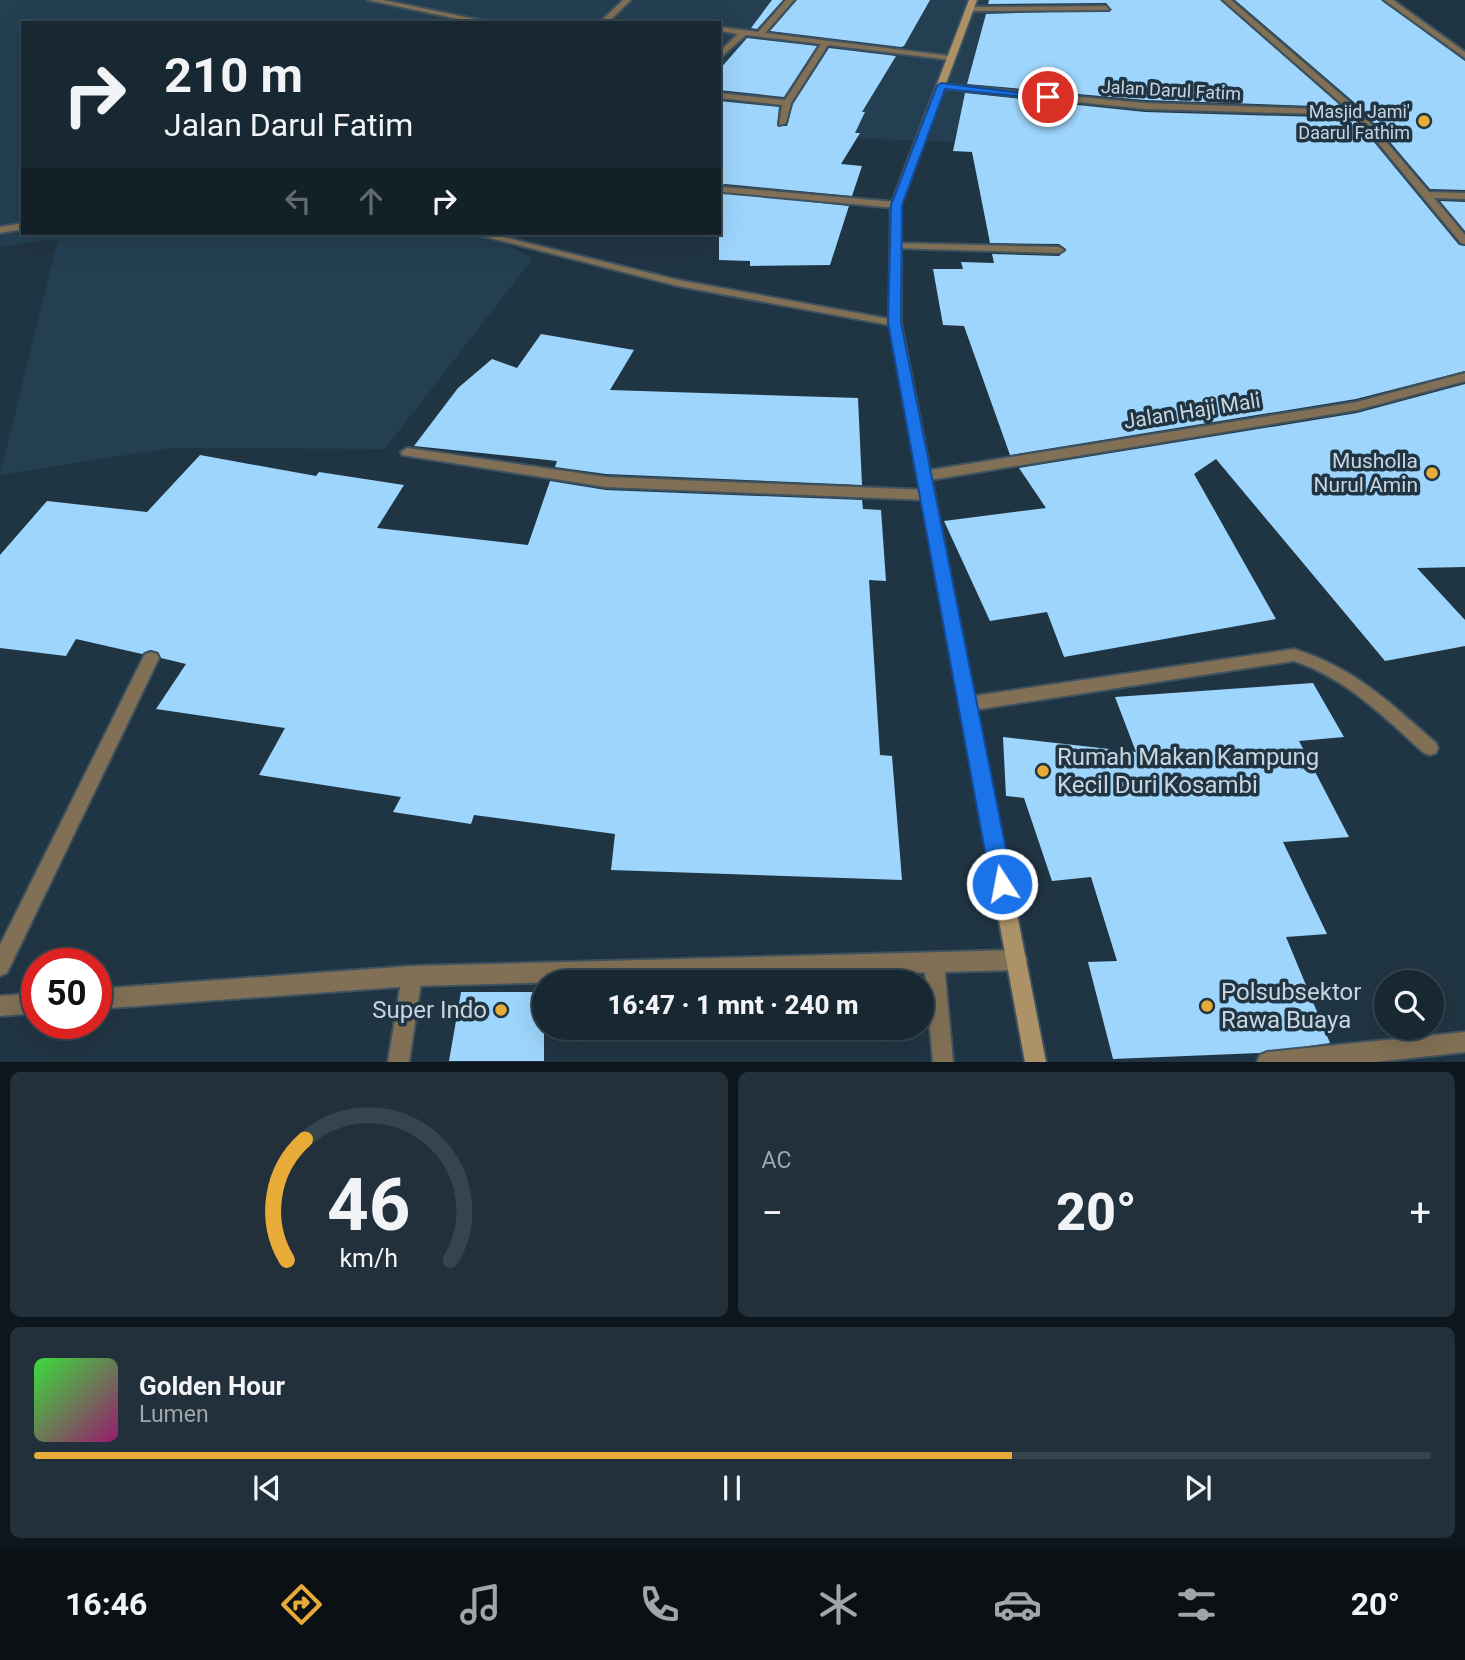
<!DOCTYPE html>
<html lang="id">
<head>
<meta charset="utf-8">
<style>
	:root { --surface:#182832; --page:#21303a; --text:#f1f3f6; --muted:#9fa6ac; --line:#36444d; --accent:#e9ab38 }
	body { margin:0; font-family:Roboto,sans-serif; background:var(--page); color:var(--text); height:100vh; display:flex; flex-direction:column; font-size:26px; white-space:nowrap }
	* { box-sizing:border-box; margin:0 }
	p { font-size:23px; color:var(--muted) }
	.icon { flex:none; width:38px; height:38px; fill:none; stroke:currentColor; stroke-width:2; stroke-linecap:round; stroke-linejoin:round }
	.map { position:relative; height:1062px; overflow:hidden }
	.drawer { display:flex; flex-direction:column; gap:10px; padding:10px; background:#0d161c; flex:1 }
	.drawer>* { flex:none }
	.top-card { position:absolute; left:21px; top:21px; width:700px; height:214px; border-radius:0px; box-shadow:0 7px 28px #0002,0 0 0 2px var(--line); background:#182832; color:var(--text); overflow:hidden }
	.tools { position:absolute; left:1374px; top:970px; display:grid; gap:14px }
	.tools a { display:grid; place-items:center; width:70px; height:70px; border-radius:50%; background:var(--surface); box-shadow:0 7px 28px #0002,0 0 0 2px var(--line); font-size:35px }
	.speed { position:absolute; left:21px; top:948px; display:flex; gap:14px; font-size:35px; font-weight:700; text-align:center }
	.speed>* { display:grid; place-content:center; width:91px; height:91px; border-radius:50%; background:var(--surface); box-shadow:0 7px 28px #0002,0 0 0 2px var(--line); line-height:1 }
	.speed .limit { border:10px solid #d22; background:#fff; color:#111 }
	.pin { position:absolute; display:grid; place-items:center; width:60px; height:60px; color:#fff; margin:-30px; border:4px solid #fff; border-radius:50%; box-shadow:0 2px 7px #0007 }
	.me { position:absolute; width:77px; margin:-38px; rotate:349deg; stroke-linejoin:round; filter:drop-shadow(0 0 5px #0008) }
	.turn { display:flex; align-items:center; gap:24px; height:147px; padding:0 28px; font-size:32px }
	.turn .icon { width:91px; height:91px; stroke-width:2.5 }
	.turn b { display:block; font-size:49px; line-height:60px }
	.lanes { display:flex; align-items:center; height:66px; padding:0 28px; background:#0003; justify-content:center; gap:35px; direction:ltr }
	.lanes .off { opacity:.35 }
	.big { font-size:52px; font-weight:800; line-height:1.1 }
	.drawer .tile { flex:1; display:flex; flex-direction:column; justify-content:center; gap:10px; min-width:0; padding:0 24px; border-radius:10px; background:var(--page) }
	.drawer .dial { align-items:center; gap:0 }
	.dial svg { height:182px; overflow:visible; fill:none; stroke:var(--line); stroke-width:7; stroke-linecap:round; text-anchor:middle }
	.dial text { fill:var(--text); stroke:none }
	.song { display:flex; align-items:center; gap:21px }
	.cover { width:84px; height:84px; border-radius:10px; background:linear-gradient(135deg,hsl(120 70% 55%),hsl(320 70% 35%)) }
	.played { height:7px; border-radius:4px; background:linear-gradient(90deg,var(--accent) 70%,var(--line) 70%) }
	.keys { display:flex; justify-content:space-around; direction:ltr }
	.heat { display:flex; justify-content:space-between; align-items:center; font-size:38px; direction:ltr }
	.drawer .tiles { flex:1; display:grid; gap:10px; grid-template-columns:1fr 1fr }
	.tile:last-child { grid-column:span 2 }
	.trip { position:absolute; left:532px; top:970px; width:402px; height:70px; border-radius:35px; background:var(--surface); box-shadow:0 7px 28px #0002,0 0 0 2px var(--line); font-weight:800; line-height:70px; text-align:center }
	.tab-bar { display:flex; height:112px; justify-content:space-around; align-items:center; background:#0a1014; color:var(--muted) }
	.tab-bar .icon { width:49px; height:49px }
	.tab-bar .active { color:var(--accent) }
	.tab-bar b { font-size:32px; color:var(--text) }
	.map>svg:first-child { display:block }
	.built { fill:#233f51 }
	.building { fill:#9ed5fc }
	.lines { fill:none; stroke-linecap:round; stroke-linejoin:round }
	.service-casing { stroke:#3e525f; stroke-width:4 }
	.minor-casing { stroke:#3e525f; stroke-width:4 }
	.secondary-casing { stroke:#3e525f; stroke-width:4 }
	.service { fill:#817055; fill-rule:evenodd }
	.minor { fill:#817055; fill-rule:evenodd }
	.secondary { fill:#ae9267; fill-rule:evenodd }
	.route { fill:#1a73e8; stroke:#114b97; stroke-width:2 }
	.poi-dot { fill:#e9ab38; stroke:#203543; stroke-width:2.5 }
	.labels { text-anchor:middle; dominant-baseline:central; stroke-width:7; stroke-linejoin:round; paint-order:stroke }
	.far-street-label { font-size:18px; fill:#c9d5de; stroke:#203543 }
	.far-poi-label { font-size:18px; fill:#c9d5de; stroke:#203543; text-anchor:end }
	.street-label { font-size:21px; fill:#c9d5de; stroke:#203543 }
	.poi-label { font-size:21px; fill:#c9d5de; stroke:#203543; text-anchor:end }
	.near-poi-label { font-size:24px; fill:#c9d5de; stroke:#203543; text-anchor:start }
</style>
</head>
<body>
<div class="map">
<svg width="1465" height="1062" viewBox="0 0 1465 1062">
	<rect width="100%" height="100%" fill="#203543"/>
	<path class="built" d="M 0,0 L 1004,0 L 953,142 L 719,133 L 719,23 L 23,23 L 23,152 L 20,171 L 23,171 L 23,233 L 485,233 L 533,258 L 385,449 L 170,448 L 0,475 L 58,239 L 0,247 Z"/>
	<path class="building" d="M 772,0 L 783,0 L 757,29 L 751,28 Z
		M 797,0 L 930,0 L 904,46 L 901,47 L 770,31 Z
		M 989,0 L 1220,0 L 1342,107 L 1145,100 L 967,84 L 986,14 L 1112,10 L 1106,3 L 988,4 Z
		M 1235,0 L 1381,0 L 1465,61 L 1465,190 L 1430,189 L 1362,109 Z
		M 747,38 L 817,46 L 784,97 L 719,90 L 719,70 Z
		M 829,48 L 896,56 L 862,112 L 865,112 L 855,133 L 860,133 L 841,164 L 862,166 L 852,196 L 725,184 L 720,186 L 719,192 L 849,206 L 830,265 L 750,266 L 750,261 L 719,260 L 719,101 L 779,107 L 777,126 L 787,126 L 793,104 Z
		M 965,93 L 1145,112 L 1354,118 L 1459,245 L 1465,246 L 1465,371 L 1356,399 L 1010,455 L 964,326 L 943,325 L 933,269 L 963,269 L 961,262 L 994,263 L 992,254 L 1059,256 L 1066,249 L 1059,244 L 990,243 L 972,152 L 953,151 Z
		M 1440,201 L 1465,202 L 1465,231 Z
		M 541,334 L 634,350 L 610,390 L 858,398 L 862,485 L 606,474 L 555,467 L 557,461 L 414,446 L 458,388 L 492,359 L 517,368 Z
		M 1465,384 L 1465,567 L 1417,568 L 1465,620 L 1465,646 L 1385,661 L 1216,459 L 1194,474 L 1276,619 L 1064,657 L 1047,612 L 990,621 L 944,521 L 1046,508 L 1019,468 L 1357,413 Z
		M 200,455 L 316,476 L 319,472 L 404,485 L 377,528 L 528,545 L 550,481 L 606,490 L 862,500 L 863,509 L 881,510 L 886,581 L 869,580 L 880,755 L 892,756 L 902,880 L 611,870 L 615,834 L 474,815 L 471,824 L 393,812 L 401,797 L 259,775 L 285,728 L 156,709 L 186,664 L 161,658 L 158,652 L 150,650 L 142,654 L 76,639 L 66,656 L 0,648 L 0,555 L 47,501 L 147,512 Z
		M 1313,683 L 1344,737 L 1299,741 L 1349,837 L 1283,842 L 1327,934 L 1286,937 L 1330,1043 L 1259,1053 L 1113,1059 L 1088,962 L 1117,961 L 1091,877 L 1052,881 L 1024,798 L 1006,796 L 1003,737 L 1136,752 L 1115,697 Z
		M 461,992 L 544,992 L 544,1061 L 449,1061 Z"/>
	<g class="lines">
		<g class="service-casing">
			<path id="service" d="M 623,0 L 631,0 L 607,23 L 599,23 Z
				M 23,223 L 23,229 L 0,233 L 0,227 Z
				M 934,953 L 941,956 L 944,963 L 953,1062 L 933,1062 L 924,963 L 927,956 Z
				M 412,966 L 419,969 L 422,976 L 409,1062 L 388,1062 L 402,976 L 405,969 Z"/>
		</g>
		<g class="minor-casing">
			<path id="minor" d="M 368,0 L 383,0 L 494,23 L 477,23 Z
				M 786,0 L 794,0 L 765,33 L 951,56 L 955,58 L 951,60 L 828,45 L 791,103 L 786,123 L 779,125 L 782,105 L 719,98 L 719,93 L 785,100 L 821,44 L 746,35 L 719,59 L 719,52 L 738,34 L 719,31 L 719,27 L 758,32 Z
				M 1223,0 L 1231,0 L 1360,111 L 1429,192 L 1465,193 L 1465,199 L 1434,198 L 1465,235 L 1465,244 L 1461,243 L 1355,115 L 1145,109 L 941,88 L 937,86 L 941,84 L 1145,103 L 1349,110 Z
				M 1384,0 L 1393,0 L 1465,52 L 1465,58 Z
				M 1106,6 L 1109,10 L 969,11 L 965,9 L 969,7 Z
				M 632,21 L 668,21 L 672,23 L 628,23 Z
				M 725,187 L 896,202 L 901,205 L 896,208 L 722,192 L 722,188 Z
				M 471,233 L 487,233 L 678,280 L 895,320 L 901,323 L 895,326 L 678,286 Z
				M 896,243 L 1059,247 L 1064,250 L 1059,253 L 892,248 L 892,244 Z
				M 1465,373 L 1465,381 L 1357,410 L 924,481 L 917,476 L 924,471 L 1357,402 Z
				M 407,448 L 606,477 L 928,490 L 935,495 L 928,500 L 606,487 L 402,455 L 401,452 Z
				M 1294,649 C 1355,668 1389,702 1436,743 L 1438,748 L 1436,753 L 1430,755 L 1424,753 C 1384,717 1346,678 1294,661 L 967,711 L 961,709 L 959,704 L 961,699 L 967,697 Z
				M 151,652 L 157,654 L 159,658 L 7,973 L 0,976 L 0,945 L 143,658 L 145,654 Z
				M 1017,950 L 1024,953 L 1027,960 L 1024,967 L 1017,970 L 412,986 L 96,1009 L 96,989 L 412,966 Z
				M 37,993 L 37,1013 L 0,1016 L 0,996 Z
				M 1465,1032 L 1465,1052 L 1375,1062 L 1257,1062 L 1260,1055 L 1267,1052 Z"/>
		</g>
		<g class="secondary-casing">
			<path id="secondary" d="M 969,0 L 977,0 L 901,205 L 901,323 L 1046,1062 L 1025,1062 L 889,323 L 891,205 Z"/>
		</g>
		<use href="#service" class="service"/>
		<use href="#minor" class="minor"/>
		<use href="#secondary" class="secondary"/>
	</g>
	<path class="route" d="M 941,83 L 1053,97 L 1048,99 L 945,89 L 902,205 L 901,323 L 1013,884 L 1010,891 L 1002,894 L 995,891 L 991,884 L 888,323 L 891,205 L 937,86 Z"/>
	<g class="poi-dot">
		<circle cx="1424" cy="121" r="7"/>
		<circle cx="1432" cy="473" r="7"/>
		<circle cx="1043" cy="771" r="7"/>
		<circle cx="1207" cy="1006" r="7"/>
		<circle cx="501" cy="1010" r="7"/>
	</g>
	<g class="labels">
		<g class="far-street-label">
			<text transform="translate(1171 90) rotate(3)">Jalan Darul Fatim</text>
		</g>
		<g class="far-poi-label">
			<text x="1410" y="111">Masjid Jami'<tspan x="1410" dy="21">Daarul Fathim</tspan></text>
		</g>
		<g class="street-label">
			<text transform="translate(1192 411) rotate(-9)">Jalan Haji Mali</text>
		</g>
		<g class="poi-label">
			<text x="1418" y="461">Musholla<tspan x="1418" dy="24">Nurul Amin</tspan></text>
		</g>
		<g class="near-poi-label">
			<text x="1057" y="757">Rumah Makan Kampung<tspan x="1057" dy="28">Kecil Duri Kosambi</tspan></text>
			<text x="1221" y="992">Polsubsektor<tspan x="1221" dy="28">Rawa Buaya</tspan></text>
			<text x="487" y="1010" text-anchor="end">Super Indo</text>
		</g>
	</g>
</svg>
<div class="tools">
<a><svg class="icon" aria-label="search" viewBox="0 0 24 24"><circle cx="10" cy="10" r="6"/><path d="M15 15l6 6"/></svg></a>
</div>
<div class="speed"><div class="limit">50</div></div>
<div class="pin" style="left:1048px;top:97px;background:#d93025"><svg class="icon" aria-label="arrive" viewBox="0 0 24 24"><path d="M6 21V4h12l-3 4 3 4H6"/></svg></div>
<svg class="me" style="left:1002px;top:884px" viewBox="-20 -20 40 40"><circle r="17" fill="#1a73e8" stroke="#fff" stroke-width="3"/><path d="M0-11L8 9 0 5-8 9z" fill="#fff"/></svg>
<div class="trip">16:47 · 1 mnt · 240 m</div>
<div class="top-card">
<div class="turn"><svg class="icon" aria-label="right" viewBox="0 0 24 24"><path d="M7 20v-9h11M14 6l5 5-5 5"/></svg><div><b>210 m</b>Jalan Darul Fatim</div></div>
<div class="lanes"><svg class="icon off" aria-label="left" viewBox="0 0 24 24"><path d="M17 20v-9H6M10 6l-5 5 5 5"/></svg><svg class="icon off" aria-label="ahead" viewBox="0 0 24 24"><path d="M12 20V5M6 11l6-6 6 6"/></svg><svg class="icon" aria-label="right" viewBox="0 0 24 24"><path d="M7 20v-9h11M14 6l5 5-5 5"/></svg></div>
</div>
</div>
<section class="drawer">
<div class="tiles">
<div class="tile dial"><svg viewBox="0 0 100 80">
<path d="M14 69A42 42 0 1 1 86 69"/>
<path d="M14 69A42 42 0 0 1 22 16" stroke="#e9ab38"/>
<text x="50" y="56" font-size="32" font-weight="700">46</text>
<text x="50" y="72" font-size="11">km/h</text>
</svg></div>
<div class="tile"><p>AC</p>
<div class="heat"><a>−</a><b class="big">20°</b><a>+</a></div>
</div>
<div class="tile">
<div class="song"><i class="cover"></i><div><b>Golden Hour</b><p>Lumen</p></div></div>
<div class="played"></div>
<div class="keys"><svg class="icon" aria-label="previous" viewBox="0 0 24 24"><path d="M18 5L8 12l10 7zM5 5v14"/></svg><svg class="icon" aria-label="pause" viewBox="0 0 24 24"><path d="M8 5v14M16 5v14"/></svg><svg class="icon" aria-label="next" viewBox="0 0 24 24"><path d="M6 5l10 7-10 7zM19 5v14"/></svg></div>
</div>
</div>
</section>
<nav class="tab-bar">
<b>16:46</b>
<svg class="icon active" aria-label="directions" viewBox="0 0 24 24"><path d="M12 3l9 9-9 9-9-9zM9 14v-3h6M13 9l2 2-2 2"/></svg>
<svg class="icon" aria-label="music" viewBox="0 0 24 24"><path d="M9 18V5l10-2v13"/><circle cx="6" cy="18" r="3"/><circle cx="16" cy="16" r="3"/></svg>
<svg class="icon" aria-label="phone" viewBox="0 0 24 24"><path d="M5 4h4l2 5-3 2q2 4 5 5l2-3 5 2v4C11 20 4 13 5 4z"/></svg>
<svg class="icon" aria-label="climate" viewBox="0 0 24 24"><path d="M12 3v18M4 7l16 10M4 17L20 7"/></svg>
<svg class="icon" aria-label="car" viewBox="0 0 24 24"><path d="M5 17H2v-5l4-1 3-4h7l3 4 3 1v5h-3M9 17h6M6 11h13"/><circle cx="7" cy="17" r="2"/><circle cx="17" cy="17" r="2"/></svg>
<svg class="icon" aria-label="filters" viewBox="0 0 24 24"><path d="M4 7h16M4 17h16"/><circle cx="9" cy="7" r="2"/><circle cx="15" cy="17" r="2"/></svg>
<b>20°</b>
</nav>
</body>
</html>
